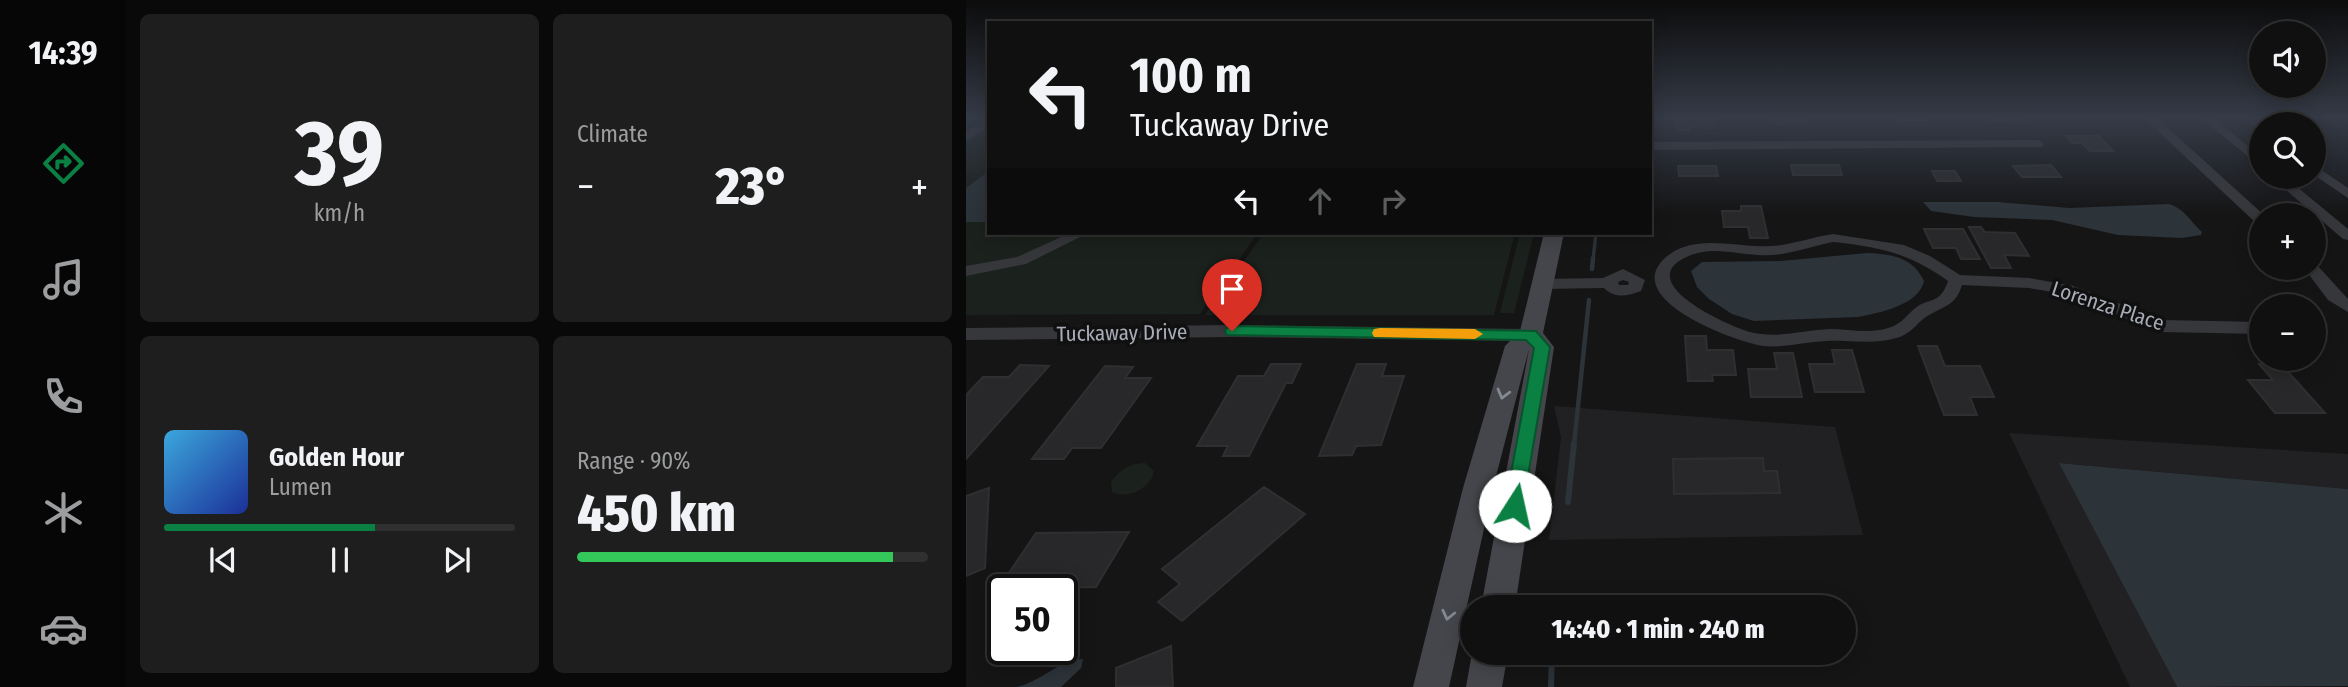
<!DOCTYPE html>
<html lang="en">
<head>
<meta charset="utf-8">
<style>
	:root { --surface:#101010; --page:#1e1e1e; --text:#f1f3f6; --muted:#9c9d9f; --line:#303030; --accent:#0b8043 }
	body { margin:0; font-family:"Fira Sans Condensed",sans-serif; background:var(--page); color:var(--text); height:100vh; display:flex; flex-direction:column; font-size:26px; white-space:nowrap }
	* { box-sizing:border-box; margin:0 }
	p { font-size:23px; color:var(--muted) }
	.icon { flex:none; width:38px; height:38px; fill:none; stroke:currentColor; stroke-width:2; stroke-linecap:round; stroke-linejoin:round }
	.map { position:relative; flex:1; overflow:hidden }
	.sheet { display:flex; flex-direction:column; gap:14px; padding:14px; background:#090909; width:840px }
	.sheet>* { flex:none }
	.hud { position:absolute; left:21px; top:21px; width:665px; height:214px; border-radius:0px; box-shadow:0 4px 18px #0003,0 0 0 2px var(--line); background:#101010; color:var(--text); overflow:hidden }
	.fabs { position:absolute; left:1283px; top:21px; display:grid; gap:14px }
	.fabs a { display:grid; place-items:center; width:77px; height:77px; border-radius:50%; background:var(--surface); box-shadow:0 4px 18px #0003,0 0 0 2px var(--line); font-size:35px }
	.speed { position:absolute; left:21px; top:574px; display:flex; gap:14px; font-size:35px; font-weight:700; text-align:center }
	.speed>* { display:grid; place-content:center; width:91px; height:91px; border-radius:50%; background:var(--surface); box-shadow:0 4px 18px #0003,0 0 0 2px var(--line); line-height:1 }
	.speed .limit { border:4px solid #111; border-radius:10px; background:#fff; color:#111 }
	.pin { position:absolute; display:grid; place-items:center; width:60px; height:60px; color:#fff; margin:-72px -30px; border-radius:50% 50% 50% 0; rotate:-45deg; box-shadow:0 0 7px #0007 }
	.pin .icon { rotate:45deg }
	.me { position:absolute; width:77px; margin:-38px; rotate:10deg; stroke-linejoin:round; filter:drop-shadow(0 0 5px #0008) }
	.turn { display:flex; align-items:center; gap:24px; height:147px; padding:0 28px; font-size:32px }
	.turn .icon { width:91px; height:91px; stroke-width:2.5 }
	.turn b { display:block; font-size:49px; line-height:60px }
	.lanes { display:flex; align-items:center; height:66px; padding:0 28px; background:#0003; justify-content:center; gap:35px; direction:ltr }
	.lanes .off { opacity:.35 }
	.big { font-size:52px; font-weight:800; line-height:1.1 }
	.sheet .tile { flex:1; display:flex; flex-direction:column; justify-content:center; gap:10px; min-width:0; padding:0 24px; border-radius:10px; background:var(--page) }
	.sheet .dial { align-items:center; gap:0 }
	.dial b { font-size:91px; line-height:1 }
	.song { display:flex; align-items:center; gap:21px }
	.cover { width:84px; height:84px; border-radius:10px; background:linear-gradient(135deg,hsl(200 70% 55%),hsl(230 70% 35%)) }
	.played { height:7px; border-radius:4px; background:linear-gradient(90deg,var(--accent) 60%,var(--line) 60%) }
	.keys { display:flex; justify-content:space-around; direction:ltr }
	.heat { display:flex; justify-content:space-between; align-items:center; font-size:38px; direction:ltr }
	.charge { height:10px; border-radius:5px; background:linear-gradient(90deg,#34c759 90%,var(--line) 0) }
	.sheet .tiles { flex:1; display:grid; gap:14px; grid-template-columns:repeat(2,1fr) }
	.trip { position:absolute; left:494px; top:595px; width:396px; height:70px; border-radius:35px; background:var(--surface); box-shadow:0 4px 18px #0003,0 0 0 2px var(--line); font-weight:800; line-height:70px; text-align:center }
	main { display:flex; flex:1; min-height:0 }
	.menu { display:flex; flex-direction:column; width:126px; justify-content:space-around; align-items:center; background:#060606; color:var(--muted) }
	.menu .icon { width:49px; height:49px }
	.menu .current { color:var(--accent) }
	.menu b { font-size:32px; color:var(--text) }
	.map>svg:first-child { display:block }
	.built { fill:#212123 }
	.green { fill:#1b211c }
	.water { fill:#2c3339 }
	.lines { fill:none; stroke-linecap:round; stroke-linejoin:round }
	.stream-far2 { stroke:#2c3339; stroke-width:3.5 }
	.stream-far1 { stroke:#2c3339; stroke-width:4.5 }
	.stream { stroke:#2c3339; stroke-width:6 }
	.building { fill:#28282a; stroke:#2f2f32; stroke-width:2 }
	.minor { fill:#36373b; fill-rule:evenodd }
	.secondary { fill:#44464b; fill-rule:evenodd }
	.oneway { stroke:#848891 }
	.route { fill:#0b8043; stroke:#07532c; stroke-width:2 }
	.slow { fill:#f59e0b }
	.labels { text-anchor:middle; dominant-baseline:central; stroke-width:7; stroke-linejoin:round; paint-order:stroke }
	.street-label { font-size:21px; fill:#a7acb6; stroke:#101011 }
</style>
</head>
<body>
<main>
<nav class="menu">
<b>14:39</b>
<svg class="icon current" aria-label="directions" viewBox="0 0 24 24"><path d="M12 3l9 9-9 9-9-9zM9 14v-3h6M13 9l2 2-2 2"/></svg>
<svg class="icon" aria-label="music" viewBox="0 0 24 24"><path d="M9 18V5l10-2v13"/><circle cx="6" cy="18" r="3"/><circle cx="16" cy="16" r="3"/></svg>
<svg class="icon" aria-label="phone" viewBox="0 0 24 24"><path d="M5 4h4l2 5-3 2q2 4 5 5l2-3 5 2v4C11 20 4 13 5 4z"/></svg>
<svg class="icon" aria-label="climate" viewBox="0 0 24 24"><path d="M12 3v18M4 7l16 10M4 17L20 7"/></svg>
<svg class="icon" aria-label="car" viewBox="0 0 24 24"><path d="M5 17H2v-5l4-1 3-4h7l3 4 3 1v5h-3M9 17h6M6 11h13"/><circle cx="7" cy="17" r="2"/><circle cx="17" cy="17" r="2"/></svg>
</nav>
<section class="sheet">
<div class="tiles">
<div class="tile dial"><b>39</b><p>km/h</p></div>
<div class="tile"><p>Climate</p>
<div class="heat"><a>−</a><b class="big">23°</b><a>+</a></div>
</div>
<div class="tile">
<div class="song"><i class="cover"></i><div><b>Golden Hour</b><p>Lumen</p></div></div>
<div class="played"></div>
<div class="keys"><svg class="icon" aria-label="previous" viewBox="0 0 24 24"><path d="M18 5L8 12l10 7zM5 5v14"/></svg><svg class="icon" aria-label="pause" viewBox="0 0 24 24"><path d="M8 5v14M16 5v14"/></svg><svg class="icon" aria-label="next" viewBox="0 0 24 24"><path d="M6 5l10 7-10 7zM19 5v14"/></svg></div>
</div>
<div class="tile"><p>Range · 90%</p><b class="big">450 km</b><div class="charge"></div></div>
</div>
</section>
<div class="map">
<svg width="1382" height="687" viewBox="0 0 1382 687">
	<rect width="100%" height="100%" fill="#151516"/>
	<path class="built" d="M 588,406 L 869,427 L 897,535 L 583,540 L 595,437 Z
		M 1043,433 L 1382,454 L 1382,489 L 1094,463 L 1211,687 L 1164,687 Z"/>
	<path class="green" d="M 0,118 L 23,118 L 23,233 L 292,233 L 234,314 L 0,315 Z
		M 298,233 L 549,233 L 528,315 L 239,315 Z
		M 554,233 L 568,233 L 548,313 L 534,313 Z
		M 179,463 L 188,471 C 185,488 162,500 146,492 L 145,482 C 153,470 165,463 179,463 Z"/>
	<path class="water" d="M 23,171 L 23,222 L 0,222 L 0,188 Z
		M 957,202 L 1032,202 L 1103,208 L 1203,204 C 1219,209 1224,221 1236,232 L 1235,235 L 1216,238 L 1152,235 L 1086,220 L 1008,217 L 965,211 Z
		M 901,253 C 925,254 947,257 958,281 C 953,305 913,313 892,317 L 788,321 L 766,314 L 743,299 L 731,287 L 725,271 L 736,262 L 815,261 Z
		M 1093,463 L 1382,489 L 1382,686 L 1211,687 Z
		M 117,659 L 115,668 L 95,687 L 50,687 C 73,683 93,660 117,659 Z"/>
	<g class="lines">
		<path class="stream-far2" d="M 627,260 L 630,233"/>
		<path class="stream-far1" d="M 626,269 L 627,258
			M 608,445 L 623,300"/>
		<path class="stream" d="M 602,502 L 608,443
			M 585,687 L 586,653"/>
	</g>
	<path class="building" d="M 709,118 L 748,119 L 749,128 L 723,127 L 723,130 L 710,130 Z
		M 805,118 L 839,118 L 841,124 L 811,124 Z
		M 930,118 L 959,118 L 963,125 L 934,125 Z
		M 1023,118 L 1056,118 L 1059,122 L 1025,121 Z
		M 1101,136 L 1133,136 L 1147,151 L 1124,151 L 1116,143 L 1106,143 Z
		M 825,165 L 873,165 L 876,175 L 827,175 Z
		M 1085,165 L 1095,177 L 1056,177 L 1047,166 Z
		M 712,166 L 750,166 L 752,176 L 713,176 Z
		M 966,171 L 989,171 L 995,181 L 971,181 Z
		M 775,206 L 795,206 L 802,238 L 784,238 L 782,227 L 758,227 L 756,211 L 775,211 Z
		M 1003,227 L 1015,227 L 1019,232 L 1049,233 L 1063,256 L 1038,255 L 1045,268 L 1025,268 Z
		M 958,229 L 997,229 L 1014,259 L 995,259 L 990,248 L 967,248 Z
		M 719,336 L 740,336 L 741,350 L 767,350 L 770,375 L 746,375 L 747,381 L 722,381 Z
		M 952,346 L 971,346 L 979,366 L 1014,366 L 1028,397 L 1004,397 L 1011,415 L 978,415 Z
		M 866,350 L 886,350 L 898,392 L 849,392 L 843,364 L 869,364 Z
		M 808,353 L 827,353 L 836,397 L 785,397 L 782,369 L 811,369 Z
		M 305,364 L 335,364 L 326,383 L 320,383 L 283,456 L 257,456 L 262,446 L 231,446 L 272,376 L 298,376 Z
		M 391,364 L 420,364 L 416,376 L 438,376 L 415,445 L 390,446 L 386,455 L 353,456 Z
		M 1293,364 L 1315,364 L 1359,413 L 1309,413 L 1282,380 L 1307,380 Z
		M 54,365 L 83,366 L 0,459 L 0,395 L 17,377 L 43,377 Z
		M 139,366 L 167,367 L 159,378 L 185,378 L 135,448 L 106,448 L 98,459 L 66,459 Z
		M 797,458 L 798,471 L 811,471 L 814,493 L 708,494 L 707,459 Z
		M 298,487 L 339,514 L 216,621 L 192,602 L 214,584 L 196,569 Z
		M 23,488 L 19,568 L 0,576 L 0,496 Z
		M 163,532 L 130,587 L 32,589 L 70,533 Z
		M 205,646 L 207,687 L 150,687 L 150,668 Z"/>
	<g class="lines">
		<path class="minor" d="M 23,118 L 23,127 L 0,141 L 0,131 Z
			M 1178,118 L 1191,118 L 1298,215 L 1295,215 L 1295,224 L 1290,223 Z
			M 1235,118 L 1248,118 L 1295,157 L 1295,167 Z
			M 1278,118 L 1291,118 L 1298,124 L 1295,124 L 1295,132 Z
			M 1072,140 L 1078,144 L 1076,147 L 684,150 L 684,142 Z
			M 1348,165 L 1382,188 L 1382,198 L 1348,175 Z
			M 1305,177 L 1319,177 L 1382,229 L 1382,240 L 1377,239 Z
			M 104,233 L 122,233 L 60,264 L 0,276 L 0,266 L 51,257 Z
			M 867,234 L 938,245 L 964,256 L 994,275 L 1063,278 L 1107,286 L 1197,320 L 1295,322 L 1295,334 L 1195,332 L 1097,294 L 1063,288 L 996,285 C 990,305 979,306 963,315 C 952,321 947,332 934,337 C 910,345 885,340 860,341 C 839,342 818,348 797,346 C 771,342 672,306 691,268 C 696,259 705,252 715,248 C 745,237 774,248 805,246 C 826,245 846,237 867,234 ZM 867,242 C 914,247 943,253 982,281 C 973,307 962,296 947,310 C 938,318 934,325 922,328 C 903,334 883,329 864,329 C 837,330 811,339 784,332 C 760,325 661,280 725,255 C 750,245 779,257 805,255 C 826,254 846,246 867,242 Z
			M 1348,264 L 1351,265 L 1382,299 L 1382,312 L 1362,300 L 1338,268 L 1348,268 Z
			M 657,269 L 679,280 L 675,291 C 661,296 649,299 638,288 L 576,289 L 568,284 L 576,279 L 637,278 ZM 657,280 L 663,282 L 662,285 L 653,285 L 652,282 Z
			M 266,325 L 565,329 L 574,335 L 565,341 L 266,337 L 0,340 L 0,328 Z"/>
		<path class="secondary" d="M 578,233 L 598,233 L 577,333 L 588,347 L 549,607 L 515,607 L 563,349 L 527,488 L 483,687 L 447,687 L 497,488 L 539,346 L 554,331 Z
			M 506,653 L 542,653 L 536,687 L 500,687 Z"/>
	</g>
	<defs><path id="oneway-chevron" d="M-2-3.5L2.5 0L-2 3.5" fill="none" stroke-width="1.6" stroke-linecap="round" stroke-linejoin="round" transform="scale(1.75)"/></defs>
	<g class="oneway">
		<use href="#oneway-chevron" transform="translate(537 394) rotate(105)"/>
		<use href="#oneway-chevron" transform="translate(482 615) rotate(103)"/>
	</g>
	<linearGradient id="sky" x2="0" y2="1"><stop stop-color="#0c0c0c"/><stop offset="0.55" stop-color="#353b47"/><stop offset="1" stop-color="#353b47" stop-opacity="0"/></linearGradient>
	<rect width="1382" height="214" fill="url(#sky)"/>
	<path class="route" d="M 266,326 L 570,331 L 584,347 L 556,511 L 549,514 L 542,511 L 539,506 L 568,348 L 560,340 L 261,335 L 259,331 L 261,328 Z"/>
	<path class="slow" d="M 414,328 L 509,329 L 517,334 L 509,339 L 408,337 L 406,333 L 408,329 Z"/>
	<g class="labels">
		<g class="street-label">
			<text transform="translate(1142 306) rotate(18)">Lorenza Place</text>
			<text transform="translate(156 333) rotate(-1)">Tuckaway Drive</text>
		</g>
	</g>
</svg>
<div class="fabs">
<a><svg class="icon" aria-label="sound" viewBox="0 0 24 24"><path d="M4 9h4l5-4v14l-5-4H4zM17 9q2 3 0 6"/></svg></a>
<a><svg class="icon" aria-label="search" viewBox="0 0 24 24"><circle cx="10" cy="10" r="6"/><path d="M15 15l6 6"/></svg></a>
<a>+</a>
<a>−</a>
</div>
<div class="speed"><div class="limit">50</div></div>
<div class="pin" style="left:266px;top:331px;background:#d93025"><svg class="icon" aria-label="arrive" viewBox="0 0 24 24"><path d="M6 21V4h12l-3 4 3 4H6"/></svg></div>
<svg class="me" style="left:549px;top:506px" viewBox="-20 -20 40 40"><circle r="19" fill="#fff"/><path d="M0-13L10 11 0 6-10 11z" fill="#0b8043"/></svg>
<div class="trip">14:40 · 1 min · 240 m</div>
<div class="hud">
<div class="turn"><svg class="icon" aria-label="left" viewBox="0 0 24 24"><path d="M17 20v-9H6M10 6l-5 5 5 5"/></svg><div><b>100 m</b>Tuckaway Drive</div></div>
<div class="lanes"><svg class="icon" aria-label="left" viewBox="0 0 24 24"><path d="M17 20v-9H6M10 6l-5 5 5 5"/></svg><svg class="icon off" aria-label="ahead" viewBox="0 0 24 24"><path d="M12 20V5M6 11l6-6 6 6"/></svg><svg class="icon off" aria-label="right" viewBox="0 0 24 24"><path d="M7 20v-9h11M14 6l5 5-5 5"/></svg></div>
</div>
</div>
</main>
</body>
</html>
